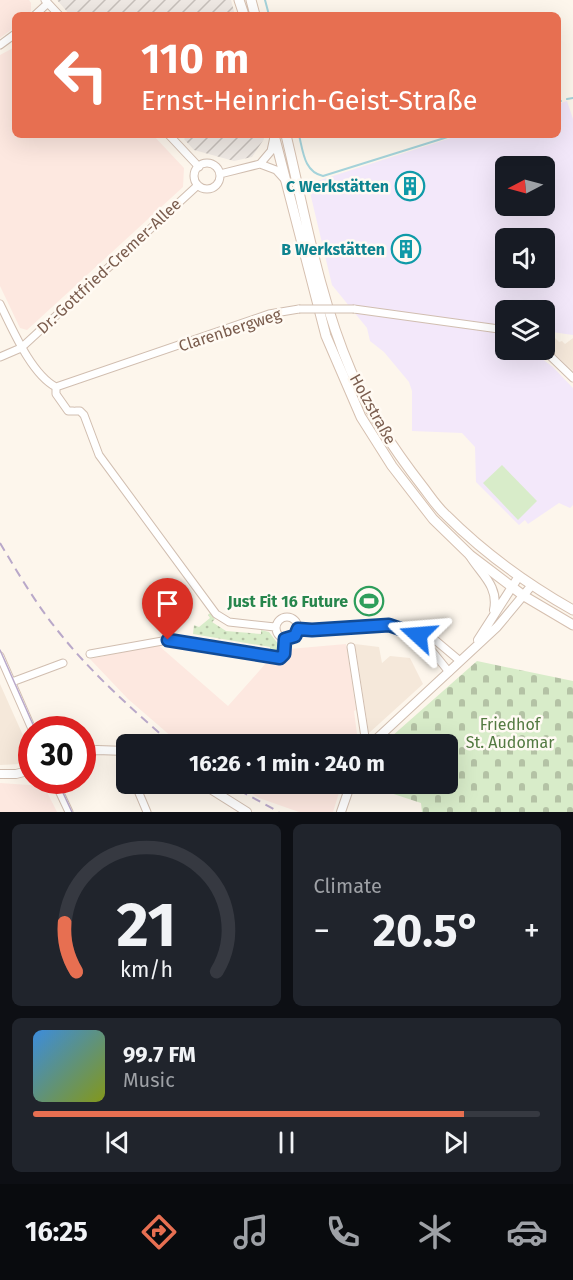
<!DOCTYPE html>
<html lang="en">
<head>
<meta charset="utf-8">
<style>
	:root { --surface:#171b24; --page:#20242c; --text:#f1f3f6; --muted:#9ea1a6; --line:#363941; --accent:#e76f51 }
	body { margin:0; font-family:"Fira Sans",sans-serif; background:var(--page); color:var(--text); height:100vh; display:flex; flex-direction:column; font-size:22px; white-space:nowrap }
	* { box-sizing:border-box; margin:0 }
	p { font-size:20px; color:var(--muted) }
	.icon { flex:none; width:33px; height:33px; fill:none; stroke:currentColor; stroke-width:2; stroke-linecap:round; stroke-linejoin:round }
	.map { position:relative; height:812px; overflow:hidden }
	.drawer { display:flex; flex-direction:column; gap:12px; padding:12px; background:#0d0f14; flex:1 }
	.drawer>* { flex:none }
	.hud { position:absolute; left:12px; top:12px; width:549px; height:126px; border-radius:9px; box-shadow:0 6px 24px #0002; background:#e76f51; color:#fff; overflow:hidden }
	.needle { width:39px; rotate:264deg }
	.buttons { position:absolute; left:495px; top:156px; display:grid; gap:12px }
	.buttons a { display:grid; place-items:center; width:60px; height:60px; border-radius:9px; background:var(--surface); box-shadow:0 6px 24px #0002; font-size:30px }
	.speed { position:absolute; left:18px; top:716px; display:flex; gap:12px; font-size:30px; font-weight:700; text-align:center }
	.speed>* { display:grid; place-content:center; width:78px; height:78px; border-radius:50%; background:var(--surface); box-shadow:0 6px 24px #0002; line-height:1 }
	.speed .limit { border:9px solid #d22; background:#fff; color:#111 }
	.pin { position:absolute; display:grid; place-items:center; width:51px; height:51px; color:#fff; margin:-62px -26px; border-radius:50% 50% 50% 0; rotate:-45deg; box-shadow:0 0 6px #0007 }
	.pin .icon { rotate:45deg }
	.me { position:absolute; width:66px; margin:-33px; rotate:289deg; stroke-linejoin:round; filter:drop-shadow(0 0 4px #0008) }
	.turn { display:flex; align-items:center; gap:21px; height:126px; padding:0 30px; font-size:27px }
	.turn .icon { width:78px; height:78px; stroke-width:2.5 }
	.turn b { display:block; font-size:42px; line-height:51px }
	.big { font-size:45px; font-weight:700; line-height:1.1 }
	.drawer .widget { flex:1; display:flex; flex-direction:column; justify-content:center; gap:9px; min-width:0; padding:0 21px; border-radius:9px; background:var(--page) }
	.drawer .dial { align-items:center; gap:0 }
	.dial svg { height:156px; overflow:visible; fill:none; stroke:var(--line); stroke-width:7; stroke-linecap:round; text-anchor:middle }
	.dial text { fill:var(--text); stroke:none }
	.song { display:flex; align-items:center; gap:18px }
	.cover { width:72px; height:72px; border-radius:9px; background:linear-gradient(135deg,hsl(210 70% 55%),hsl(70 70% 35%)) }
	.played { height:6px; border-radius:3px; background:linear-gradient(90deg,var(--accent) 85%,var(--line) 85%) }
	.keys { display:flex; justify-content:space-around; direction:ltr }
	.heat { display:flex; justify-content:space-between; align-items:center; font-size:33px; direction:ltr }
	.drawer .tiles { flex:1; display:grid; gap:12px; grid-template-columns:1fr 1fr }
	.widget:last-child { grid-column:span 2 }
	.trip { position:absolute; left:116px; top:734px; width:342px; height:60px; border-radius:9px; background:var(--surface); box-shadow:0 6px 24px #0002; font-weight:700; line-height:60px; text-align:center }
	.menu { display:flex; height:96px; justify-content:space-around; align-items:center; background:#090b0e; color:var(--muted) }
	.menu .icon { width:42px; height:42px }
	.menu .on { color:var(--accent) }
	.menu b { font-size:27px; color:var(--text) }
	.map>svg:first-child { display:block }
	.residential { fill:#f5e8da }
	.commercial { fill:#fde8e0 }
	.industrial { fill:url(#industrial-furrows) }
	.education { fill:#f3e8fa; fill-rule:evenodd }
	.grass { fill:url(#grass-dots) }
	.cemetery { fill:url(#cemetery-stones) }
	.garden { fill:#d8ecc9 }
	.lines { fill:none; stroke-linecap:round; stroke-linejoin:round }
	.stream { stroke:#a5d3da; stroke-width:2 }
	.minor-casing { stroke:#d1beb0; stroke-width:9 }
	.tertiary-casing { stroke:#d1beb0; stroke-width:10 }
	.secondary-casing { stroke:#d6c0b0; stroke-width:11 }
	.minor { stroke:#fff; stroke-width:7 }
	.tertiary { stroke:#fff; stroke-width:8 }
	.secondary { stroke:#fff; stroke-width:9 }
	.tram { stroke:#b9a8c9; stroke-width:1.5 }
	.rail { stroke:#b9a8c9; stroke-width:2; stroke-dasharray:9 6; stroke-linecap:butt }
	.minor-bridge-casing { stroke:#d1beb0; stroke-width:9; stroke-linecap:butt }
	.minor-bridge { stroke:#fff; stroke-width:7 }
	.route-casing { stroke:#114b97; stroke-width:15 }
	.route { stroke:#1a73e8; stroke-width:10 }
	.labels { text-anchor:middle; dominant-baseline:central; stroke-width:5; stroke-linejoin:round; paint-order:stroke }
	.culture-label { font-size:16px; font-weight:bold; fill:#0d838f; stroke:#fffaf3; text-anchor:end }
	.street-label { font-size:16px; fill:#7a5c4d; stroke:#fffaf3 }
	.leisure-label { font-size:16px; font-weight:bold; fill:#27864d; stroke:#fffaf3; text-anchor:end }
	.park-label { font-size:16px; fill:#537a41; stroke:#fffaf3 }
</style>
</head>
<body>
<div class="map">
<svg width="573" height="812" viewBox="0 0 573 812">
	<defs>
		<pattern id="industrial-furrows" width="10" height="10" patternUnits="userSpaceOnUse" patternTransform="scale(1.5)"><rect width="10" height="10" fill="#efe9e4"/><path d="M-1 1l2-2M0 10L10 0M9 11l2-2" fill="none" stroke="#c7c0bb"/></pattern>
		<pattern id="grass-dots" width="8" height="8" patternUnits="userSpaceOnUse" patternTransform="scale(1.5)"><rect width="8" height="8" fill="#d8ecc9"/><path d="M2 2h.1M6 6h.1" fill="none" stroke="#b4c2a5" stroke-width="1.8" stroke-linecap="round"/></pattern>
		<pattern id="cemetery-stones" width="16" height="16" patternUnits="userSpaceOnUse" patternTransform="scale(1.5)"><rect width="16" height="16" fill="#d8ecc9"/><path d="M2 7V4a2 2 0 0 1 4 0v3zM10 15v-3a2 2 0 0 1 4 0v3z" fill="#b4c2a5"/></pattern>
	</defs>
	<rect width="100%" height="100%" fill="#fdf6ec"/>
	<path class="residential" d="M 555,338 L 559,342 L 562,341 L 565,344 L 573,338 L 573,371 L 546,346 Z
		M 355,644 L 379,647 L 382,663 L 390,656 L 410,658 L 423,684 L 369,733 Z
		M 0,684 L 30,751 L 27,759 L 21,764 L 0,765 Z"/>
	<path class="commercial" d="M 0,0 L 29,0 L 31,3 L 31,11 L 27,15 L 15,15 L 15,27 L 0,38 Z
		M 15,47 L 15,135 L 153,135 L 184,168 L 183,187 L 27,330 L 20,328 L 0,286 L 0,55 Z
		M 346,644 L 356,710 L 354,711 L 357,734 L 354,744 L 180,744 L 128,699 L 90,659 L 158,645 L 228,706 L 267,662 L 289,649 Z
		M 0,783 L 44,786 L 57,812 L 0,812 Z
		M 235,783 L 342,783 L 333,812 L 299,812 L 259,798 Z"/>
	<path class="industrial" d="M 57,0 L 231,0 L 235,15 L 70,15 Z
		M 188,135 L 263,135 L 264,139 L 252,157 L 234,161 L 194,150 L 184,139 Z"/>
	<path class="education" d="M 567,101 L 573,119 L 573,335 L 545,331 L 544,310 L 506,310 L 506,350 L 530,350 L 553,367 L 573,388 L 573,505 L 570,508 L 559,503 L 528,524 L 525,520 L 519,525 L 476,482 L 475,447 L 462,433 L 412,431 L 412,391 L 409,382 L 384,352 L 370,341 L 367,328 L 332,285 L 308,184 L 460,135 L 558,135 L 558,104 ZM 506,166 L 544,166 L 544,206 L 506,206 ZM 506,238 L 544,238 L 544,278 L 506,278 Z"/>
	<path class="grass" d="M 210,613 L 215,619 L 212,622 L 226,631 L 261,634 L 261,630 L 269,632 L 279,645 L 279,652 L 270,653 L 270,647 L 193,634 L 194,625 L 199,627 L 210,618 L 208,615 Z"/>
	<path class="cemetery" d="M 477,661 L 573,681 L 573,812 L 422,812 L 421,803 L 360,783 L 447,783 L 447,744 L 383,744 Z"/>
	<path class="garden" d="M 502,465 L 537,501 L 518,520 L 483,483 Z"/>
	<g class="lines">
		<path class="stream" d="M 265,0 L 269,15
			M 567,99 L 573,98
			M 558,102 L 561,101
			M 299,135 C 303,151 304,172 323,176 L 454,135"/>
		<g class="minor-casing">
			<path id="minor" d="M 45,0 L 59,15
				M 35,15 L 48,3
				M 0,45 L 15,34
				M 169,135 L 199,167
				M194 176a13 13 0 1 1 26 0a13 13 0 1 1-26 0Z
				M 260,164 L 276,170 L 285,180
				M 220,174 L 260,164 L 271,151 L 274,137
				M 0,304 C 12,328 31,374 56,387 L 269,314 L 299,309
				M 354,309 L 506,330
				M 544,350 L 573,378
				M 0,357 L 21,348 L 198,185
				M 56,387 L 56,394 L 68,411 L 73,411
				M 76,411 L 80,411 L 84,415 L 99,455 L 216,614 L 229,622 L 275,627
				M276 628a11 11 0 1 1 22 0a11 11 0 1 1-22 0Z
				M 298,629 L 312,630 L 389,625 L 435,640 L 460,661
				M 425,638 L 428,646 L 449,672
				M 351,647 L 365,737 L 369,744
				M 90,654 L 168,640 L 280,658 L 284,654 L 285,639
				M 0,656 L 32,729
				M 12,682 L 63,663
				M 54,780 L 69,812
				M 136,786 L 147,812"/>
		</g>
		<g class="tertiary-casing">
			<path id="tertiary" d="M 470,556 C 481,574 499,586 494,610
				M 478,640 L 519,576
				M 371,744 L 497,627 L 532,585
				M 82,753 L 97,750 L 126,751
				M 0,774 L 16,774 L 32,770
				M 201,783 L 247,812
				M 341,812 L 351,783"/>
		</g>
		<g class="secondary-casing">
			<path id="secondary" d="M 239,0 L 244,15
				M 251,0 L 255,15
				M 274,135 L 326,336 L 361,417 L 392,466 L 433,519 L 470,555 L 524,596 L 573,625
				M 286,135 C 305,214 319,297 351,371 C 369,413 395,451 423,487 C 430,496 437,507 446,515 C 483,552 527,584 573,610"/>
		</g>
		<use href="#minor" class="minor"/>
		<use href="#tertiary" class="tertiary"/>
		<use href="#secondary" class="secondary"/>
		<path class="tram" d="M 0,650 L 35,729
			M 57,780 L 72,812"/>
		<path class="rail" d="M 0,543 C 18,573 36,604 58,631 C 91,673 132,709 172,744
			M 226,783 L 279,812"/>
		<g class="minor-bridge-casing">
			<path id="minor-bridge" d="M 299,309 L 354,309"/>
		</g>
		<use href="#minor-bridge" class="minor-bridge"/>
	</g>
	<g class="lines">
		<g class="route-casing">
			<path id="route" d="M 168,640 L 280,658 L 284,654 L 285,639 L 295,636 L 298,629 L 312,630 L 389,625 L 418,635"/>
		</g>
		<use href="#route" class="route"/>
	</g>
	<defs>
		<g id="building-ring" transform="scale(1.5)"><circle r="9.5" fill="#fffaf3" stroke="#0f9aa8" stroke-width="1.5"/><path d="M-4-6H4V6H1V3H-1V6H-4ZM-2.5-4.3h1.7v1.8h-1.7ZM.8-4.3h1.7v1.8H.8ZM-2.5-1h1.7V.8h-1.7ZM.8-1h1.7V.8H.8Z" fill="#0f9aa8"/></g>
		<g id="stadium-ring" transform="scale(1.5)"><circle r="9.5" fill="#fffaf3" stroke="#2e9e5b" stroke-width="1.5"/><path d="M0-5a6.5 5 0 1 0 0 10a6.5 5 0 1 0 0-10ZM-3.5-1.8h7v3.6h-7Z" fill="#2e9e5b"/></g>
	</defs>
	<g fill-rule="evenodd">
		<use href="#building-ring" x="410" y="186"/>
		<use href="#building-ring" x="406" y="249"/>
		<use href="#stadium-ring" x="369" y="601"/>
	</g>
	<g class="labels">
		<g class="culture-label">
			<text x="389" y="186">C Werkstätten</text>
			<text x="385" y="249">B Werkstätten</text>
		</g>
		<g class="street-label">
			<text transform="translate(109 266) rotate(-43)">Dr.-Gottfried-Cremer-Allee</text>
			<text transform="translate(230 330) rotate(-18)">Clarenbergweg</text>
			<text transform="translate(373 409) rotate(61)">Holzstraße</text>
		</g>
		<g class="leisure-label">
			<text x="348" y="601">Just Fit 16 Future</text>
		</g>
		<g class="park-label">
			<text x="510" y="724">Friedhof<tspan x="510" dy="18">St. Audomar</tspan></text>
		</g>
	</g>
</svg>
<div class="buttons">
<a><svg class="needle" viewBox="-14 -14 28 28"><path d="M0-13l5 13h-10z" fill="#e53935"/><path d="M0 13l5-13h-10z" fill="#9ea1a6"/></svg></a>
<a><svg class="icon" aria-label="sound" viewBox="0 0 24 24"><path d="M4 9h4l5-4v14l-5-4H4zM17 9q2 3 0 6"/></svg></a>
<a><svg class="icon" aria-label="layers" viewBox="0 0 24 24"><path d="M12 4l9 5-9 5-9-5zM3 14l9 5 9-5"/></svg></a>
</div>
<div class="speed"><div class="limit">30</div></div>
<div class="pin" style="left:168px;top:640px;background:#d93025"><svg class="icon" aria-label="arrive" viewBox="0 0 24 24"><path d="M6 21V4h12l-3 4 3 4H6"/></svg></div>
<svg class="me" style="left:418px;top:635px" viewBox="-20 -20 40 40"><path d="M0-17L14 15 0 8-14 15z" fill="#1a73e8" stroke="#fff" stroke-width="4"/></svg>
<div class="trip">16:26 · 1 min · 240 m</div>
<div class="hud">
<div class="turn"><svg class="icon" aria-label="left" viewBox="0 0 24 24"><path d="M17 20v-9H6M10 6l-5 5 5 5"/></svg><div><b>110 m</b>Ernst-Heinrich-Geist-Straße</div></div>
</div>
</div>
<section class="drawer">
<div class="tiles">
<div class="widget dial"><svg viewBox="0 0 100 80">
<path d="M14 69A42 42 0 1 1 86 69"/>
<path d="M14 69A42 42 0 0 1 8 44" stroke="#e76f51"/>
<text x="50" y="56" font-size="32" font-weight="700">21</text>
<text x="50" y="72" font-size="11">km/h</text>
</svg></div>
<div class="widget"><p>Climate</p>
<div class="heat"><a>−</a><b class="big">20.5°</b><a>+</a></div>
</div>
<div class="widget">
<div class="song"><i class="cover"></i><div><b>99.7 FM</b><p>Music</p></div></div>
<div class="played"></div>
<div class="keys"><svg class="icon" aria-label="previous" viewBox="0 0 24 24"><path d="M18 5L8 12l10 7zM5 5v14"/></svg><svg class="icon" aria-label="pause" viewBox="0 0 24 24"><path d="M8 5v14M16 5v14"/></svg><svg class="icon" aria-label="next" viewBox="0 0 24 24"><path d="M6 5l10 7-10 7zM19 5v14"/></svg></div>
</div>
</div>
</section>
<nav class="menu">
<b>16:25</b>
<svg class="icon on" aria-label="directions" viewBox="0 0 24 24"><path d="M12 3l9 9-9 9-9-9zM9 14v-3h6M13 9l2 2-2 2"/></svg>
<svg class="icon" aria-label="music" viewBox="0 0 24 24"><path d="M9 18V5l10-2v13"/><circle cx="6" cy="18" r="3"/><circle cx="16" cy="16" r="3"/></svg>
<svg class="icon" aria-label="phone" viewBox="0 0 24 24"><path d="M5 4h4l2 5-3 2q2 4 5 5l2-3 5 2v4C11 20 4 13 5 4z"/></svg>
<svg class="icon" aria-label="climate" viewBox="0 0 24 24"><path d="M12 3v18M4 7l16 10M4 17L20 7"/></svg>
<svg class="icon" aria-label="car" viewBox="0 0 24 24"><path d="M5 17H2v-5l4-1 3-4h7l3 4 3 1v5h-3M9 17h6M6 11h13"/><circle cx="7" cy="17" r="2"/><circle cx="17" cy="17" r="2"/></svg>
</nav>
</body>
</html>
